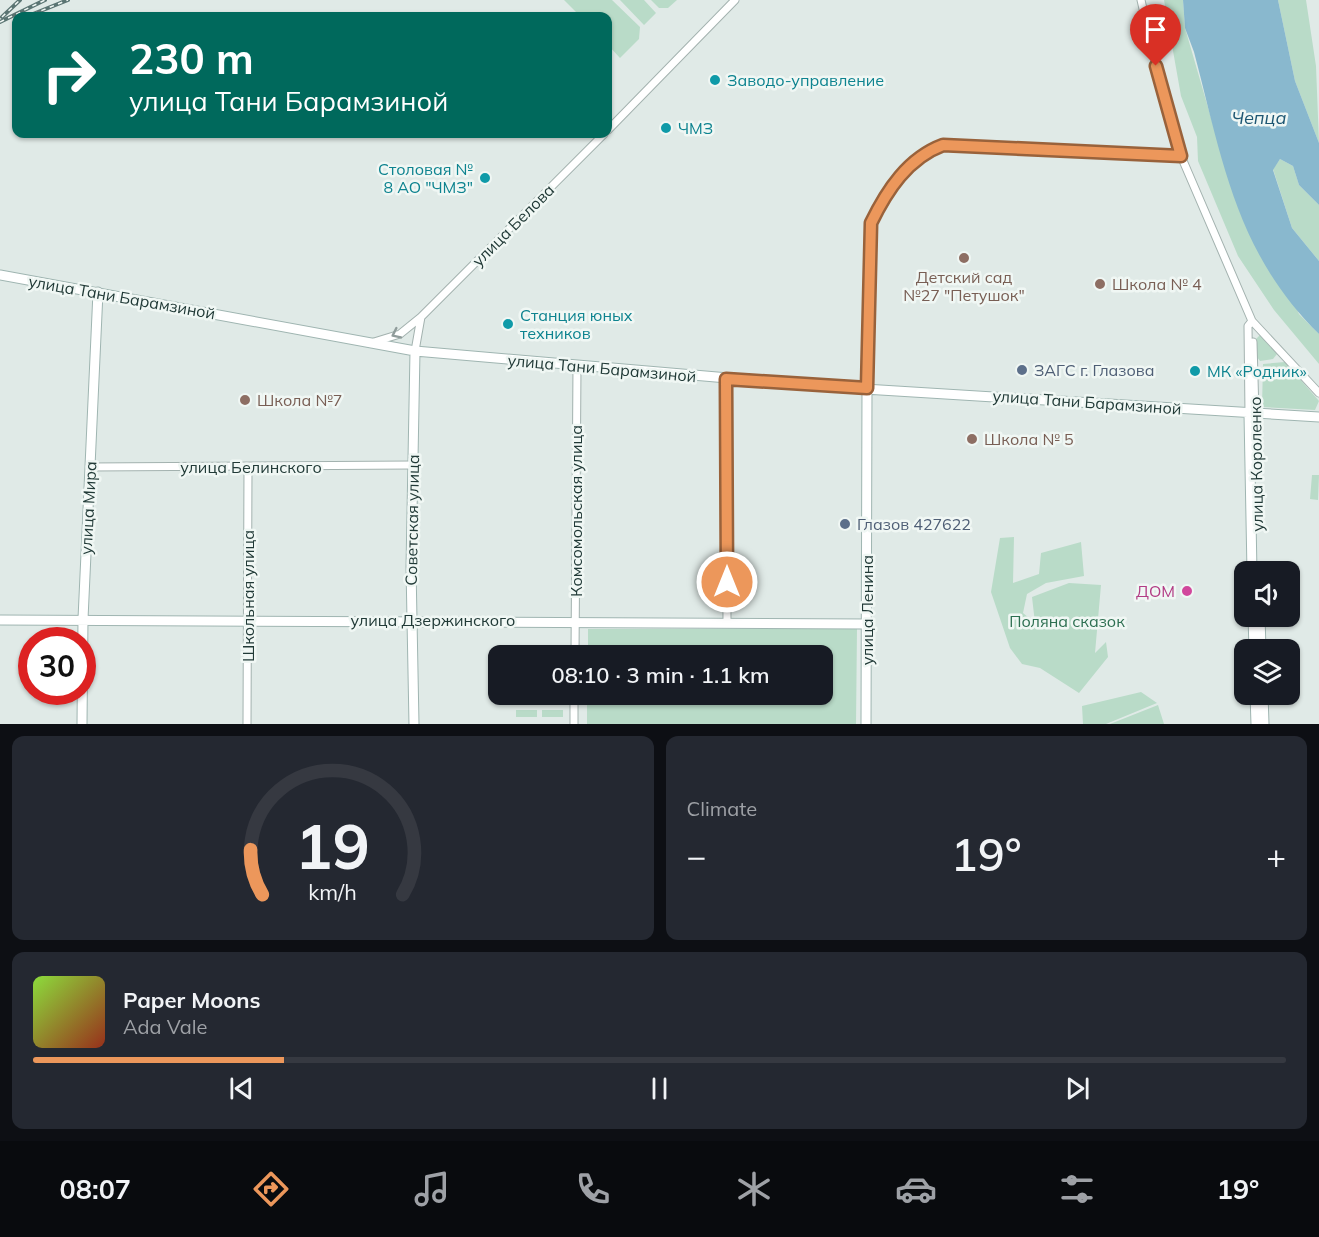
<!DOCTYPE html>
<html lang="en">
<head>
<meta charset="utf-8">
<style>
	:root { --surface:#171b24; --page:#242831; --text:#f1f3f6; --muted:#9ea1a6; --line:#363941; --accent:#ec975b }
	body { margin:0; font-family:Mulish,sans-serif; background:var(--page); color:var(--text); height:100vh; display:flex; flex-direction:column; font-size:22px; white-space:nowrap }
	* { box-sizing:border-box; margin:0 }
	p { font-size:20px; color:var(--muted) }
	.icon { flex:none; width:33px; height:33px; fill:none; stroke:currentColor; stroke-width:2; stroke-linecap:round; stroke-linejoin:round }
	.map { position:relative; height:724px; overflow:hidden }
	.panel { display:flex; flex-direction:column; gap:12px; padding:12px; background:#0d0f14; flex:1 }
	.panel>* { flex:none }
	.hud { position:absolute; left:12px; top:12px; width:600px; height:126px; border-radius:12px; box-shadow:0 2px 4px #0004; background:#00695c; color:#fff; overflow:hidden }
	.buttons { position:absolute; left:1234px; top:561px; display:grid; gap:12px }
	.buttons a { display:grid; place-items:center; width:66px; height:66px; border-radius:12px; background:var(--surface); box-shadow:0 2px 4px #0004; font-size:30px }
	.speed { position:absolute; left:18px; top:627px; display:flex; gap:12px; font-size:30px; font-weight:700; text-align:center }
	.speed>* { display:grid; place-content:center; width:78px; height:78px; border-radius:50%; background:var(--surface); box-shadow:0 2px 4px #0004; line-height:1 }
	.speed .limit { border:9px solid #d22; background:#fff; color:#111 }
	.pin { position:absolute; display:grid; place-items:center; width:51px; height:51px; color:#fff; margin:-62px -26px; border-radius:50% 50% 50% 0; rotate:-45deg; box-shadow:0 0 6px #0007 }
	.pin .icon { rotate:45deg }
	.me { position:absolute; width:66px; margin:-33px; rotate:0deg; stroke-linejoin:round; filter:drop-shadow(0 0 4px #0008) }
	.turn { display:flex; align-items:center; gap:21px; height:126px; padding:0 18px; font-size:27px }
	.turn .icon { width:78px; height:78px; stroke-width:2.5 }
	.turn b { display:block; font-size:42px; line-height:51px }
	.big { font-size:45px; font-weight:600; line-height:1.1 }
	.panel .widget { flex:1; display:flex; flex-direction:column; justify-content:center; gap:9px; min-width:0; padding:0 21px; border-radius:12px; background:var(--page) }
	.panel .dial { align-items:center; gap:0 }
	.dial svg { height:156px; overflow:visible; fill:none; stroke:var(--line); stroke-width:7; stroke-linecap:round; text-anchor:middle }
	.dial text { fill:var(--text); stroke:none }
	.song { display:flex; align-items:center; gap:18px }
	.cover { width:72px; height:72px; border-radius:9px; background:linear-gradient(135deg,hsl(90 70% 55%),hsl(10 70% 35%)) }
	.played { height:6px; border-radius:3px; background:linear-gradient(90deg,var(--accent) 20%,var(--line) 20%) }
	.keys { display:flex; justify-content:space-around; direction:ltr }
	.heat { display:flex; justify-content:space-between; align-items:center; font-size:33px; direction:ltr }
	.panel .tiles { flex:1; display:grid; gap:12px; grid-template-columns:1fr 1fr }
	.widget:last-child { grid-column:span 2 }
	.trip { position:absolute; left:488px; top:645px; width:345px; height:60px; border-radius:12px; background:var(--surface); box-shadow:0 2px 4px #0004; font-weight:600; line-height:60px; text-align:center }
	.menu { display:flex; height:96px; justify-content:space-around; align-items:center; background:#090b0e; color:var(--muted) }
	.menu .icon { width:42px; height:42px }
	.menu .on { color:var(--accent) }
	.menu b { font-size:27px; color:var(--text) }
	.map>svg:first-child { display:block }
	.green { fill:#b9dbc8 }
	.water { fill:#89b8ce }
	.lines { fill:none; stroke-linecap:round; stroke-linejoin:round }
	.street-casing { stroke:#a3b2af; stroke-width:9 }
	.secondary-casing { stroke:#9fb5b1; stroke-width:11 }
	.street { stroke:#fff; stroke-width:7 }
	.secondary { stroke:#fff; stroke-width:9 }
	.rail-casing { stroke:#5b7573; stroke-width:4 }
	.rail { stroke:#f0f7f4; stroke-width:1.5; stroke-dasharray:4.5; stroke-linecap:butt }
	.oneway { stroke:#909c9b }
	.route-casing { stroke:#99623b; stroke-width:15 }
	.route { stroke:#ec975b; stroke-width:10 }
	.culture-dot { fill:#0f9aa8; stroke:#f0f7f4; stroke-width:2 }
	.education-dot { fill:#8d6e63; stroke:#f0f7f4; stroke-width:2 }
	.service-dot { fill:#5c6f8a; stroke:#f0f7f4; stroke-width:2 }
	.hotel-dot { fill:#d1479c; stroke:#f0f7f4; stroke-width:2 }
	.labels { text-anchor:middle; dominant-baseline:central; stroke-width:5; stroke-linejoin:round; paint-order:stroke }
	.culture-label { font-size:16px; fill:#0d838f; stroke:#f0f7f4; text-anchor:start }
	.street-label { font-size:16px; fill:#213a37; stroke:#f0f7f4 }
	.education-label { font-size:16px; fill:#785e54; stroke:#f0f7f4; text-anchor:start }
	.service-label { font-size:16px; fill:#4e5e75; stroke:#f0f7f4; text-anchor:start }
	.hotel-label { font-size:16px; fill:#b23c85; stroke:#f0f7f4; text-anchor:end }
	.park-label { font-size:16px; fill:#2d6f51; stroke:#f0f7f4 }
	.water-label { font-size:18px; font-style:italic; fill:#1e5773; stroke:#f0f7f4 }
</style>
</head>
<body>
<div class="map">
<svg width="1319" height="724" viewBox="0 0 1319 724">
	<rect width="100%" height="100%" fill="#e0eae7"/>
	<path class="green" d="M 564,0 L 612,0 L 640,27 L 639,39 L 620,58 L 608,45 L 608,16 L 580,16 Z
		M 620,0 L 644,0 L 656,13 L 644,25 Z
		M 651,0 L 677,0 L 668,8 L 659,8 Z
		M 1164,0 L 1183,0 L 1185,28 L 1214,128 L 1299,314 L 1319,334 L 1319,364 L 1274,310 L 1238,256 L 1198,161 L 1197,137 L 1181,96 Z
		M 1278,0 L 1306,0 L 1316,66 L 1319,143 L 1295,81 Z
		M 1280,159 L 1293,166 L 1299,185 L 1319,205 L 1319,261 L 1292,228 L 1273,169 Z
		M 1260,335 L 1277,354 L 1273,359 L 1260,361 L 1257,357 L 1256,339 Z
		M 1285,362 L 1319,401 L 1315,410 L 1262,407 L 1263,364 Z
		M 1312,475 L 1319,475 L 1318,500 L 1310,499 Z
		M 1014,537 L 1013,583 L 1039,574 L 1041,553 L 1081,542 L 1084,576 L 1046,583 L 1027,594 L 1023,613 L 1035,623 L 1032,597 L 1069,583 L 1101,585 L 1095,653 L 1106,642 L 1108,657 L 1079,693 L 1040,668 L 1022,664 L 1010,648 L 991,592 L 1000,538 Z
		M 588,629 L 857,629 L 856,724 L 587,724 L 587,695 L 822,694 L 822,656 L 588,655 Z
		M 1141,692 L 1157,703 L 1106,724 L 1083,724 L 1082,706 Z
		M 1158,705 L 1164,724 L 1110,724 Z
		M 516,710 L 537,710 L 537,717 L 516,717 Z
		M 542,710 L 563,710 L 563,717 L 542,717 Z"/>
	<path class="water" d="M 1183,0 L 1278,0 L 1295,81 L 1319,143 L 1319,205 L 1299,185 L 1293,166 L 1280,159 L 1273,170 L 1292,228 L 1319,261 L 1319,334 C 1236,253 1222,158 1194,52 L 1185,28 Z"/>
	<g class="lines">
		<g class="street-casing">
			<path id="street" d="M 1141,0 L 1165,106 L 1181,156 L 1252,321 L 1319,393
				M 608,130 L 735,0
				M 374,342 L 400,334 L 421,317
				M 1253,342 L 1255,414
				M 415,351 L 421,317 L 604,134
				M 726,379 L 727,623
				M 867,388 L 871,223 C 887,190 908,158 943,145 L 1181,156
				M 1249,414 L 1248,326 L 1252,321
				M 90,467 L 412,465
				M 575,656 L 577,366
				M 247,724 L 248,467
				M 574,724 L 574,694"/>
		</g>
		<g class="secondary-casing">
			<path id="secondary" d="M 0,275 L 415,351 L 832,387 L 1319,417
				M 1249,414 L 1252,572
				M 1253,616 L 1254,650
				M 1260,616 L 1261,650
				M 0,620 L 867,624
				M 1255,694 L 1256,724
				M 1263,694 L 1264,724
				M 82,724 L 83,619 L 98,292
				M 414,724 L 411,567 L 415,351
				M 866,724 L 867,388"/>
		</g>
		<use href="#street" class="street"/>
		<use href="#secondary" class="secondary"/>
		<g class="rail-casing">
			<path id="rail" d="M 33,14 L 68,0
				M 2,17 L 20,0
				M 0,22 L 45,0"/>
		</g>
		<use href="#rail" class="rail"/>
	</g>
	<defs><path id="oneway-chevron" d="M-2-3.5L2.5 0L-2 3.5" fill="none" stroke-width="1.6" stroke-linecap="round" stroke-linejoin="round" transform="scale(1.5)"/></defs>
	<use class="oneway" href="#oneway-chevron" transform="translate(396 334) rotate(154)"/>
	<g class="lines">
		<g class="route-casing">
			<path id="route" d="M 727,582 L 726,379 L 867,388 L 871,223 C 887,190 908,158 943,145 L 1181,156 L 1156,66"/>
		</g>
		<use href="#route" class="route"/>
	</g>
	<g class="culture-dot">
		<circle cx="715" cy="80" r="6"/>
		<circle cx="666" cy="128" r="6"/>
		<circle cx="485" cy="178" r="6"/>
		<circle cx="508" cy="324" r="6"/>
		<circle cx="1195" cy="371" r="6"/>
	</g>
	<g class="education-dot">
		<circle cx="964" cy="258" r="6"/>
		<circle cx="1100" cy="284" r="6"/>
		<circle cx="245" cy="400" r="6"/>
		<circle cx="972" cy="439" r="6"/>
	</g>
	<g class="service-dot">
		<circle cx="1022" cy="370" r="6"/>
		<circle cx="845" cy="524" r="6"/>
	</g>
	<circle class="hotel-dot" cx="1187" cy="591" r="6"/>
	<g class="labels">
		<g class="culture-label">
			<text x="727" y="80">Заводо-управление</text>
			<text x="678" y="128">ЧМЗ</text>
			<text x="473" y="169" text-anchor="end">Столовая №<tspan x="473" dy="18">8 АО "ЧМЗ"</tspan></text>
			<text x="520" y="315">Станция юных<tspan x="520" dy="18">техников</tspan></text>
			<text x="1207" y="371">МК «Родник»</text>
		</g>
		<g class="street-label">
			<text transform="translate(513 225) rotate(-45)">улица Белова</text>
			<text transform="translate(122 297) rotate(10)">улица Тани Барамзиной</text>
			<text transform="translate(602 368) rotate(5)">улица Тани Барамзиной</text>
			<text transform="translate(1087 402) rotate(4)">улица Тани Барамзиной</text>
			<text transform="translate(1256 464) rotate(-91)">улица Короленко</text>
			<text x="251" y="467">улица Белинского</text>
			<text transform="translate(88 508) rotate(-87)">улица Мира</text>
			<text transform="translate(576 511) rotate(-90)">Комсомольская улица</text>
			<text transform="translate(412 520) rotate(-89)">Советская улица</text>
			<text transform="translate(248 596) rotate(-90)">Школьная улица</text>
			<text transform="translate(867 610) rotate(-90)">улица Ленина</text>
			<text x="433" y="620">улица Дзержинского</text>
		</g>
		<g class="education-label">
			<text x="964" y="277" text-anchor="middle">Детский сад<tspan x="964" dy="18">№27 "Петушок"</tspan></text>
			<text x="1112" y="284">Школа № 4</text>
			<text x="257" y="400">Школа №7</text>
			<text x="984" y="439">Школа № 5</text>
		</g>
		<g class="service-label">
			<text x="1034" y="370">ЗАГС г. Глазова</text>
			<text x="857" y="524">Глазов 427622</text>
		</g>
		<g class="hotel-label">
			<text x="1175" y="591">ДОМ</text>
		</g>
		<g class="park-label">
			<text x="1067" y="621">Поляна сказок</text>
		</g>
		<g class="water-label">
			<text x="1259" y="117">Чепца</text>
		</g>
	</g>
</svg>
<div class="buttons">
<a><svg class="icon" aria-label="sound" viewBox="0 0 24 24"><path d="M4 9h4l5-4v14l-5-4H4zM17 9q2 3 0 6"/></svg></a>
<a><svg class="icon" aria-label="layers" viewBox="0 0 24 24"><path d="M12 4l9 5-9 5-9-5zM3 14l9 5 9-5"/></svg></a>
</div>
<div class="speed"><div class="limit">30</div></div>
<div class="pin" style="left:1156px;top:66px;background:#d93025"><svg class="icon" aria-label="arrive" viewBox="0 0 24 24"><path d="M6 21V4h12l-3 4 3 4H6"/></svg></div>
<svg class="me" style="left:727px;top:582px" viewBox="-20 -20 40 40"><circle r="17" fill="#ec975b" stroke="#fff" stroke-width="3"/><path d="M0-11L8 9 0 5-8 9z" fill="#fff"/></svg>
<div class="trip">08:10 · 3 min · 1.1 km</div>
<div class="hud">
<div class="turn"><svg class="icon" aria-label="right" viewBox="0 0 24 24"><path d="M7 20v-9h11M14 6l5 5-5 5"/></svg><div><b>230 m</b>улица Тани Барамзиной</div></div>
</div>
</div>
<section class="panel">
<div class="tiles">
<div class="widget dial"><svg viewBox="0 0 100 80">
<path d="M14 69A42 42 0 1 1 86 69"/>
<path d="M14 69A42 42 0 0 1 8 46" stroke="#ec975b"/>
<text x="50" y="56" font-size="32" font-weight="700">19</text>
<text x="50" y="72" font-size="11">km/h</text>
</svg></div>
<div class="widget"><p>Climate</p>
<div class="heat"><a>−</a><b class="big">19°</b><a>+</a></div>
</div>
<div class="widget">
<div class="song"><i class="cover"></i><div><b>Paper Moons</b><p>Ada Vale</p></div></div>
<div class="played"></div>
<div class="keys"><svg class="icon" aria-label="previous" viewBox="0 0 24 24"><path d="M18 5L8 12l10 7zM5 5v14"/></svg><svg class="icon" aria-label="pause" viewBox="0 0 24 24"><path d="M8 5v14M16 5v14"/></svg><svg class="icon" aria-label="next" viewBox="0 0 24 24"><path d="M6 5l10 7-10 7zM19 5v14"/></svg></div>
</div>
</div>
</section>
<nav class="menu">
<b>08:07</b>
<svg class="icon on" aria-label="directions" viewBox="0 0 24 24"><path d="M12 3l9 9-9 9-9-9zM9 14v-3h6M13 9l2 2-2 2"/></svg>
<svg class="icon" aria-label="music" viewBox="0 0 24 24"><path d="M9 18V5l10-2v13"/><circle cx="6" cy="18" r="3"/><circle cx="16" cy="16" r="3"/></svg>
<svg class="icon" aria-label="phone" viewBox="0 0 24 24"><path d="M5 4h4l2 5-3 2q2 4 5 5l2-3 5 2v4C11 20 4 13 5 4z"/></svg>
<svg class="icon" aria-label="climate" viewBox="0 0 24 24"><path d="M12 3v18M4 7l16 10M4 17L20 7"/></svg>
<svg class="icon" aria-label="car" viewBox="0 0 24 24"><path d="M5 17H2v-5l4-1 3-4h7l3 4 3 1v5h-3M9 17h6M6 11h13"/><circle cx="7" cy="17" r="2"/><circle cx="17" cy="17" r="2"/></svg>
<svg class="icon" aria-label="filters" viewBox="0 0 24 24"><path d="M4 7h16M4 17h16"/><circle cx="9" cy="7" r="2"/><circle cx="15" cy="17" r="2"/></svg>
<b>19°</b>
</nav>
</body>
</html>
